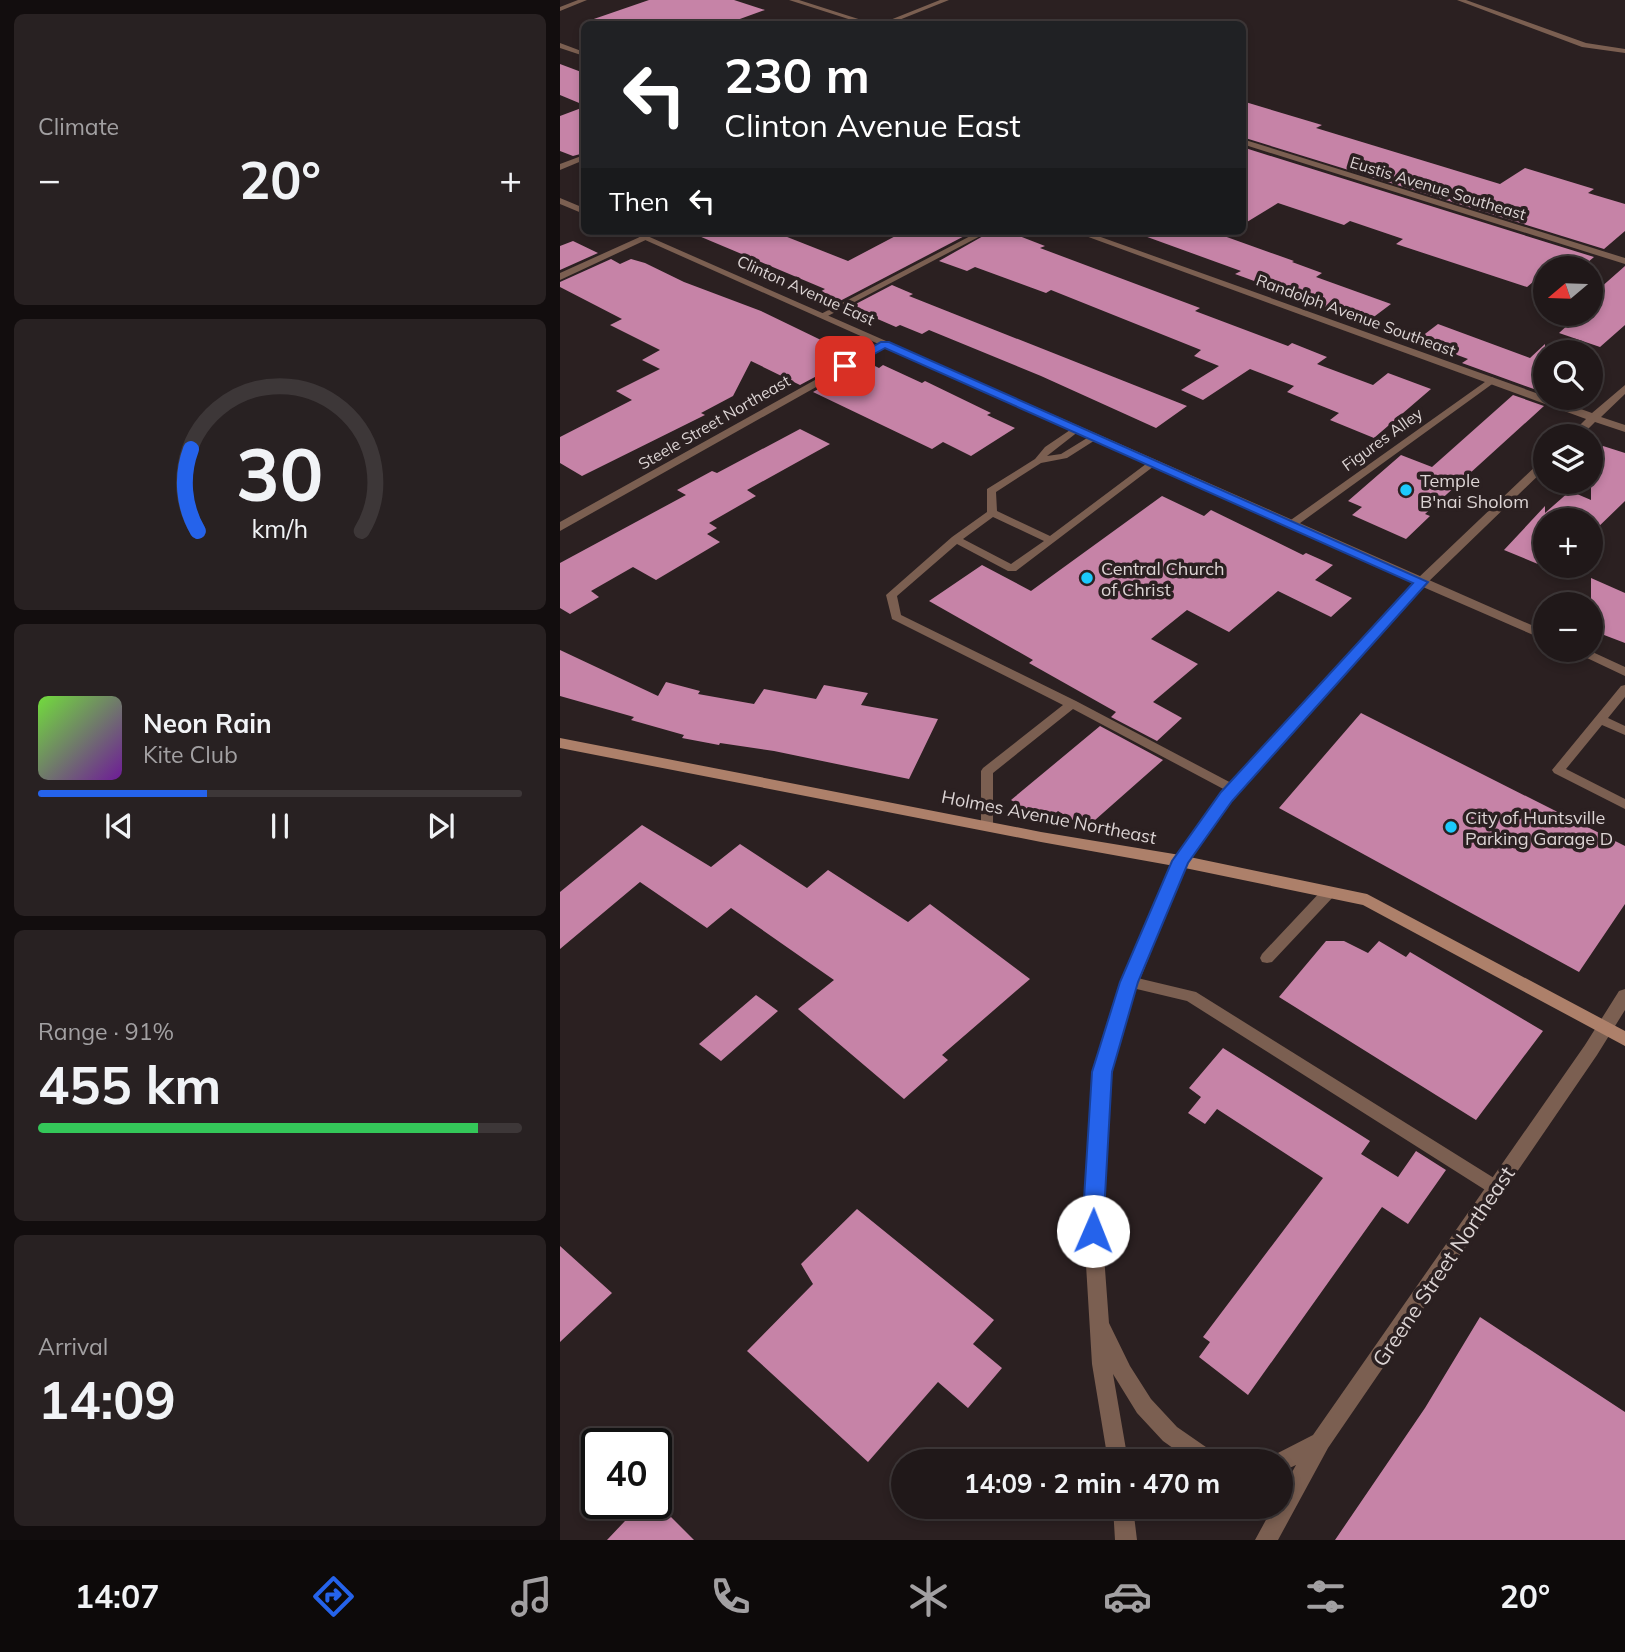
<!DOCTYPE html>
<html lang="en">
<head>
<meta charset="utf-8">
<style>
	:root { --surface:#201819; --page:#282122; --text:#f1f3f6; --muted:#a2a0a2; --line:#3d3738; --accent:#2563eb }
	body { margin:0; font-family:Mulish,sans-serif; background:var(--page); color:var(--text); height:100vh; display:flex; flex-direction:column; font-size:26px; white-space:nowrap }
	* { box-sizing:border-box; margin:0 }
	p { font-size:23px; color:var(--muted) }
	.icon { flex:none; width:38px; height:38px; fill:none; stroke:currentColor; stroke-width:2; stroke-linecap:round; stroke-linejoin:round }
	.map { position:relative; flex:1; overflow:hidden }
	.panel { display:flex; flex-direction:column; gap:14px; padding:14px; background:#120d0e; width:560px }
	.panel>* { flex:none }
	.hud { position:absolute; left:21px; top:21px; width:665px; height:214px; border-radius:10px; box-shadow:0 4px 10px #0003,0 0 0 2px var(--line); background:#202124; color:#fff; overflow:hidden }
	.needle { width:46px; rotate:251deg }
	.fabs { position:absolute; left:973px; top:256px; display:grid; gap:14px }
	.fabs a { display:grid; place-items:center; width:70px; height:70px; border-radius:50%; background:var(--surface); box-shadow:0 4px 10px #0003,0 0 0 2px var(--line); font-size:35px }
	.speed { position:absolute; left:21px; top:1428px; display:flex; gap:14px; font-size:35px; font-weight:700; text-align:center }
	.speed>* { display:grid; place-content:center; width:91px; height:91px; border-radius:50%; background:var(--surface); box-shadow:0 4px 10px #0003,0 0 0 2px var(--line); line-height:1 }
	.speed .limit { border:4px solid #111; border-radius:10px; background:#fff; color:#111 }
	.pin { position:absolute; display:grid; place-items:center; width:60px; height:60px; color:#fff; margin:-30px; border-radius:14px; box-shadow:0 4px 10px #0006 }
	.me { position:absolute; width:77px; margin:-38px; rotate:1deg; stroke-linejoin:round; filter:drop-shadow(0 0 5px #0008) }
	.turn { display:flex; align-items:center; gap:24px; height:147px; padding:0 28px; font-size:32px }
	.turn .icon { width:91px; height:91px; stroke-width:2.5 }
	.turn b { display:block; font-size:49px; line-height:60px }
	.then { display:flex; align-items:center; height:66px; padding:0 28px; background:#0003; gap:14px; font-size:26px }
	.big { font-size:52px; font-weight:700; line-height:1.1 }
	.panel .tile { flex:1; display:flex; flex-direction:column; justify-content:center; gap:10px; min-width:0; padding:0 24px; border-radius:10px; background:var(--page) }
	.panel .dial { align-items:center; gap:0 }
	.dial svg { height:182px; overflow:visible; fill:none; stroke:var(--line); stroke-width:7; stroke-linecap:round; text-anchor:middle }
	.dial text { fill:var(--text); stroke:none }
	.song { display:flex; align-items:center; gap:21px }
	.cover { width:84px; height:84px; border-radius:10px; background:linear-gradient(135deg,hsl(100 70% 55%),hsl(280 70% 35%)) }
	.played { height:7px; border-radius:4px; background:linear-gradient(90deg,var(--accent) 35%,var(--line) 35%) }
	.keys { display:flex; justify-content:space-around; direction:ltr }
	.heat { display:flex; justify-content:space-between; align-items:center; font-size:38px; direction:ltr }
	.charge { height:10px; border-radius:5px; background:linear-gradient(90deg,#34c759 91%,var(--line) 0) }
	.trip { position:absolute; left:331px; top:1449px; width:402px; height:70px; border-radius:35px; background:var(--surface); box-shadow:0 4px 10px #0003,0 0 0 2px var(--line); font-weight:700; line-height:70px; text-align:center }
	.dock { display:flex; height:112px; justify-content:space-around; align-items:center; background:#0d0a0a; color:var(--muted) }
	.dock .icon { width:49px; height:49px }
	.dock .current { color:var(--accent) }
	.dock b { font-size:32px; color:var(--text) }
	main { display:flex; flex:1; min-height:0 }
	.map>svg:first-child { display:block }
	.building { fill:#c683a7 }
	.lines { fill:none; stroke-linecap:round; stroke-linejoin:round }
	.service { fill:#7b5f51; fill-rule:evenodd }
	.minor { fill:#7b5f51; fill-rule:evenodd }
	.tertiary { fill:#7b5f51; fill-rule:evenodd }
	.secondary { fill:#ad806a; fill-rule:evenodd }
	.route { fill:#2563eb; stroke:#184099; stroke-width:2 }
	.poi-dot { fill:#1cc9fc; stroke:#2b2021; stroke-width:2.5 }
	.labels { text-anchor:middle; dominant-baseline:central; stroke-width:7; stroke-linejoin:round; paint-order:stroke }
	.far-street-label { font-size:16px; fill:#dcd4d4; stroke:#2b2021 }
	.poi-label { font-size:18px; fill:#dcd4d4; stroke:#2b2021; text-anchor:start }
	.street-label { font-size:18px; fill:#dcd4d4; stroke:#2b2021 }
	.near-street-label { font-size:21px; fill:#dcd4d4; stroke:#2b2021 }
</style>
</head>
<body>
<main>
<section class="panel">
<div class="tile"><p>Climate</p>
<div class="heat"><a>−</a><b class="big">20°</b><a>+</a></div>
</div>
<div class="tile dial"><svg viewBox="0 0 100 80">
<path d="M14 69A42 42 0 1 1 86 69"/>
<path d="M14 69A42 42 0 0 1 11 33" stroke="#2563eb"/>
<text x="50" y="56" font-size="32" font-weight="700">30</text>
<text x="50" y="72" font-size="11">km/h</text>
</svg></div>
<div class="tile">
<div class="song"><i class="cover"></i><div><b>Neon Rain</b><p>Kite Club</p></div></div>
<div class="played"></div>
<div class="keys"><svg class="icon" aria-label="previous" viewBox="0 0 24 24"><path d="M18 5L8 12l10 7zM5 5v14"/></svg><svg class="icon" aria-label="pause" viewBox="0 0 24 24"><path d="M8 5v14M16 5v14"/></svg><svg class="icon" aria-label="next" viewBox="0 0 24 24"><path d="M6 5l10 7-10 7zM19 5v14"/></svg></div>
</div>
<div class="tile"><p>Range · 91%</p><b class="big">455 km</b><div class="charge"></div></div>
<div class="tile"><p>Arrival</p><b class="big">14:09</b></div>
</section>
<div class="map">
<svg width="1065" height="1540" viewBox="0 0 1065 1540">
	<rect width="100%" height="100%" fill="#2b2021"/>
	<path class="building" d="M 89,0 L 174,0 L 205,10 L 166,24 L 29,24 L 28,21 Z
		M 0,64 L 24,73 L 24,105 L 0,95 Z
		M 682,101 L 762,125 L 756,128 L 940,184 L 965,168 L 1034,189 L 1028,193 L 1065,204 L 1065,231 L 1044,249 L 682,137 Z
		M 24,107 L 24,153 L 13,156 L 0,151 L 0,116 Z
		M 682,147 L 1034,257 L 1021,268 L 985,268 L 985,272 L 967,287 L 836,244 L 843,239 L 790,221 L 784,225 L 718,203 L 682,225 Z
		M 127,231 L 212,231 L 288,261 L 345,231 L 414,231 L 278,302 L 258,293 L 265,289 Z
		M 432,231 L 446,231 L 485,246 L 480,248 L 640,308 L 635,311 L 728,346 L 732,343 L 767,357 L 757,364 L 813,385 L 828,373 L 871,389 L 814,438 L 770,420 L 779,413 L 727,392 L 734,386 L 690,369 L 643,400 L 621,390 L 659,366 L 634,356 L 641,350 L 491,290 L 486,293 L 415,267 L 407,271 L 379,261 Z
		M 580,231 L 650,231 L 734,261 L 732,262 L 762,273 L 756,277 L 831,304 L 807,322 L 675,274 L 681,271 L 579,234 Z
		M 13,241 L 38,253 L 0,270 L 0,246 Z
		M 51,259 L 60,264 L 71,259 L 85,263 L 124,282 L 201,311 L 294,356 L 240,385 L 191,361 L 173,396 L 141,413 L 145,415 L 22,476 L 0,463 L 0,437 L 72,400 L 56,391 L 100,369 L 82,360 L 100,350 L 50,325 L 62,319 L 0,287 L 0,282 Z
		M 1065,266 L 1065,325 L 1040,347 L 999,333 L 1021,313 L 1031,313 L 1031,296 Z
		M 332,285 L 353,294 L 349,296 L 627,406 L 596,428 L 481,376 L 369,330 L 362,334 L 340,325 L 336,327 L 290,307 Z
		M 878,324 L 970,358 L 985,344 L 985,393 L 902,363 L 908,359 L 857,340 Z
		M 307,362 L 319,368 L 323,365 L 362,383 L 365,381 L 431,413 L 427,415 L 455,428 L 411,456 L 383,442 L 372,449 L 253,392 Z
		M 953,395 L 984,406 L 865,514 L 870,516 L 846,539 L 792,515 L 802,507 L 788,501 L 841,455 L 872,467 Z
		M 240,429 L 270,444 L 187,490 L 196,496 L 149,523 L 157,528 L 147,534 L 160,542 L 96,580 L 73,567 L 31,591 L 39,597 L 10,614 L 0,608 L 0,563 L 126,495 L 117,490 L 152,471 L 157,473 Z
		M 1043,446 L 1065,453 L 1065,501 L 1031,534 L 1031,520 L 985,520 L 985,567 L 944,550 L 985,506 L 985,513 L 1010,491 L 1031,500 L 1031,460 Z
		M 602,496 L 644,516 L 651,510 L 743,555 L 746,553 L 773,565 L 755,580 L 792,598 L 771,617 L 718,591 L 669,632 L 627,610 L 591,639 L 638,664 L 593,702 L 622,718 L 597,741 L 551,717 L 556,712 L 469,663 L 473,660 L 369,601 L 422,565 L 471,591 Z
		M 1031,578 L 1065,593 L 1065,643 L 1031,630 Z
		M 0,650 L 98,696 L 106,682 L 140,691 L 138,694 L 194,704 L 204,689 L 256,699 L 264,685 L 308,693 L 301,705 L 378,719 L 349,779 L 214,751 L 160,743 L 159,745 L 122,738 L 124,735 L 71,720 L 74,717 L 0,696 Z
		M 801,713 L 1065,846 L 1065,904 L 1019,972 L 719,808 Z
		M 540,726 L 603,760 L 526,828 L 498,811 L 485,822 L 451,800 Z
		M 82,825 L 151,867 L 180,844 L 247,888 L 268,870 L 348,922 L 370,904 L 470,979 L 382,1055 L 388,1060 L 344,1099 L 238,1009 L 274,980 L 171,908 L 147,928 L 80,882 L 0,949 L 0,892 Z
		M 766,941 L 784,941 L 808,953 L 819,941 L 846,957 L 850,952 L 983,1031 L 916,1120 L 719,997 Z
		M 196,995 L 218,1011 L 161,1061 L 139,1044 Z
		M 663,1048 L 810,1141 L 801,1154 L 838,1177 L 856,1151 L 886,1170 L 848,1224 L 822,1207 L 688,1395 L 639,1357 L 650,1342 L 643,1337 L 763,1178 L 657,1109 L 645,1124 L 628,1113 L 641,1097 L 629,1088 Z
		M 297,1209 L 434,1320 L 413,1344 L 442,1368 L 408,1408 L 378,1382 L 308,1462 L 187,1351 L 253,1284 L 241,1264 Z
		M 0,1246 L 52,1293 L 0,1342 Z
		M 920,1317 L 1065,1412 L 1065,1540 L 775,1540 L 865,1408 Z
		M 82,1503 L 97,1503 L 134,1540 L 47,1540 Z"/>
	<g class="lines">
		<path class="service" d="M 420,231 L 430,231 L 264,318 L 257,316 Z
			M 932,377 L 937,380 L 935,382 L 736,526 L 728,526 L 728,522 Z
			M 516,426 L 521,429 L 519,431 L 487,456 L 501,454 L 532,435 L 538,435 L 540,437 L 507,458 L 481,463 L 436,492 L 437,511 L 490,536 L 590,461 L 593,460 L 598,463 L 456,571 L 448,571 L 397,544 L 337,596 L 341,615 L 516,701 L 677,786 L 679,789 L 673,793 L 669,792 L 513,709 L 433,773 L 433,825 L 431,828 L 423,828 L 421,825 L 421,771 L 423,768 L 503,705 L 332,619 L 326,595 L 392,537 L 427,512 L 427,489 L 475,459 L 485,447 ZM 433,517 L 484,541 L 451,564 L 403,539 Z
			M 1065,685 L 1065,697 L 1048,718 L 1065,726 L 1065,735 L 1042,725 L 1006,769 L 1065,799 L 1065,809 L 994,773 L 992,770 L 1061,686 Z
			M 769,887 L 774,888 L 776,892 L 774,896 L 712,962 L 707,963 L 702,962 L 700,958 L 702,954 L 764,888 Z
			M 569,976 L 636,992 L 942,1183 L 944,1188 L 942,1193 L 936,1195 L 930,1193 L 627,1001 L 564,986 L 562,982 L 564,978 Z"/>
		<path class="minor" d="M 18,0 L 27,0 L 0,11 L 0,7 Z
			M 229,0 L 239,0 L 314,24 L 304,24 Z
			M 380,0 L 389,0 L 329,24 L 320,24 Z
			M 897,0 L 906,0 L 1026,43 L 1065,49 L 1065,53 L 1022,47 Z
			M 0,43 L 24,52 L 24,56 L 0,48 Z
			M 682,139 L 1065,258 L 1065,264 L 682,144 Z
			M 24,155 L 24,160 L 0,170 L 0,164 Z
			M 512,231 L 524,231 L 1032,413 L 1065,385 L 1065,394 L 1041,417 L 1065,425 L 1065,432 L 1035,422 L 1021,436 L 1009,436 L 1026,419 Z
			M 82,236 L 90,238 L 0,280 L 0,273 Z
			M 325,341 L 330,344 L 329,346 L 0,531 L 0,522 Z
			M 985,460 L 985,469 L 865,585 L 857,585 L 855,582 L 857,579 L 981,461 Z"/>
		<path class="tertiary" d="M 0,198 L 24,208 L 24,214 L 0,204 Z
			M 65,231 L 76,231 L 985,631 L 985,640 L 863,587 L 678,793 L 627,863 L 566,1014 L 550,1072 L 541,1215 L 549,1323 L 570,1366 L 591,1399 L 617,1427 L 656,1454 L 659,1461 L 631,1461 L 603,1441 L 577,1413 L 553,1374 L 568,1461 L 548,1461 L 532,1364 L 523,1215 L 534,1072 L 550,1014 L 615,857 L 668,785 L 854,583 Z
			M 1008,649 L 1026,649 L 1065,667 L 1065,676 Z
			M 1065,989 L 1065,1010 L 1037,1055 L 768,1448 L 718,1540 L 695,1540 L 713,1507 L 721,1507 L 721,1492 L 736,1465 L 721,1472 L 721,1461 L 711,1461 L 714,1455 L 753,1435 L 1025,1045 L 1059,991 Z
			M 553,1507 L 573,1507 L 577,1540 L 555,1540 Z"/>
		<path class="secondary" d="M 0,738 L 481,832 L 620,855 L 807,894 L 1065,1031 L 1065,1046 L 803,905 L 620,867 L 481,842 L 0,748 Z"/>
	</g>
	<path class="route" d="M 321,342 L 329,342 L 868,582 L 672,801 L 628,863 L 578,982 L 552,1072 L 543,1231 L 540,1238 L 533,1241 L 525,1238 L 522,1231 L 532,1072 L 560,982 L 612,861 L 661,792 L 853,583 L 325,348 L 289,368 L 279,366 Z"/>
	<g class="poi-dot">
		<circle cx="846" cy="490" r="7"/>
		<circle cx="527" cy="578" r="7"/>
		<circle cx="891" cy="827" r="7"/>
	</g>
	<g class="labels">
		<g class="far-street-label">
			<text transform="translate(878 188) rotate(17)">Eustis Avenue Southeast</text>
			<text transform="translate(246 290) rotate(24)">Clinton Avenue East</text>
			<text transform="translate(796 315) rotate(20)">Randolph Avenue Southeast</text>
			<text transform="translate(154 422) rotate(-30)">Steele Street Northeast</text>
			<text transform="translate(822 439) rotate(-36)">Figures Alley</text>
		</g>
		<g class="poi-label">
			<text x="860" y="480">Temple<tspan x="860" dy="21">B'nai Sholom</tspan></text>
			<text x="541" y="568">Central Church<tspan x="541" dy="21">of Christ</tspan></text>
			<text x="905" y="817">City of Huntsville<tspan x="905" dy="21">Parking Garage D</tspan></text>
		</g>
		<g class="street-label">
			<text transform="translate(489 817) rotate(11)">Holmes Avenue Northeast</text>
		</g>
		<g class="near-street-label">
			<text transform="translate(883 1266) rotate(-56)">Greene Street Northeast</text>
		</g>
	</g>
</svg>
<div class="fabs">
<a><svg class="needle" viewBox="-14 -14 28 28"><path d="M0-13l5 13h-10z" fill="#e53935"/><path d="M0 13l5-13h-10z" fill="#a2a0a2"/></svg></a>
<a><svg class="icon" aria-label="search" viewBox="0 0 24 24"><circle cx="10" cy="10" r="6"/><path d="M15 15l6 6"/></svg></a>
<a><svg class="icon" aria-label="layers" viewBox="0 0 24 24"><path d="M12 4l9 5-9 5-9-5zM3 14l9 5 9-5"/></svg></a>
<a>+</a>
<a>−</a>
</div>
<div class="speed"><div class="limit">40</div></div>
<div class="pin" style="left:285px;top:366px;background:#d93025"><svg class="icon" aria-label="arrive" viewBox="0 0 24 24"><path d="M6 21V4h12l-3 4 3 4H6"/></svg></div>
<svg class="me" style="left:533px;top:1231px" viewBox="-20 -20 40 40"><circle r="19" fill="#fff"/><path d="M0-13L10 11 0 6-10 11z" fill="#2563eb"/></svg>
<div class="trip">14:09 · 2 min · 470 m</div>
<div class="hud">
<div class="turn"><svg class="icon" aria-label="left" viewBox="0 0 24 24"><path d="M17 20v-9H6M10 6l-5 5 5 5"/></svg><div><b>230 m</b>Clinton Avenue East</div></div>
<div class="then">Then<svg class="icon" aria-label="left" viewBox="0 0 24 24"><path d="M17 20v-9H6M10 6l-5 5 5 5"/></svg></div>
</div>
</div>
</main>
<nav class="dock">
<b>14:07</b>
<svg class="icon current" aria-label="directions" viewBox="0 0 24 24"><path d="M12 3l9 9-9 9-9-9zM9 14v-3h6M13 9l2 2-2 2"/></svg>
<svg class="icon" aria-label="music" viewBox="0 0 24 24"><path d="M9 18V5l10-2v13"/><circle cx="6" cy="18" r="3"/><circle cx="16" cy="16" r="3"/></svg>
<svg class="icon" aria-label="phone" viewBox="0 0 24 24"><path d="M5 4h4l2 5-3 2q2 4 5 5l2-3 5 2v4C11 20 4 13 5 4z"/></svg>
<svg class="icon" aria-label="climate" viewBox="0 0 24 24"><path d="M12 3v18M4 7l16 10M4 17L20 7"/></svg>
<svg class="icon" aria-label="car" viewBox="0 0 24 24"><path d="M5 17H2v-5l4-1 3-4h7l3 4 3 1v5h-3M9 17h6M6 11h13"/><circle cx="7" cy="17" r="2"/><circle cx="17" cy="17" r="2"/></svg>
<svg class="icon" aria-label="filters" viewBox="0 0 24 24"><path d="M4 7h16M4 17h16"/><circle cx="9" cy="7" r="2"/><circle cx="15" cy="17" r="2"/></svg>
<b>20°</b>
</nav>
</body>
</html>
